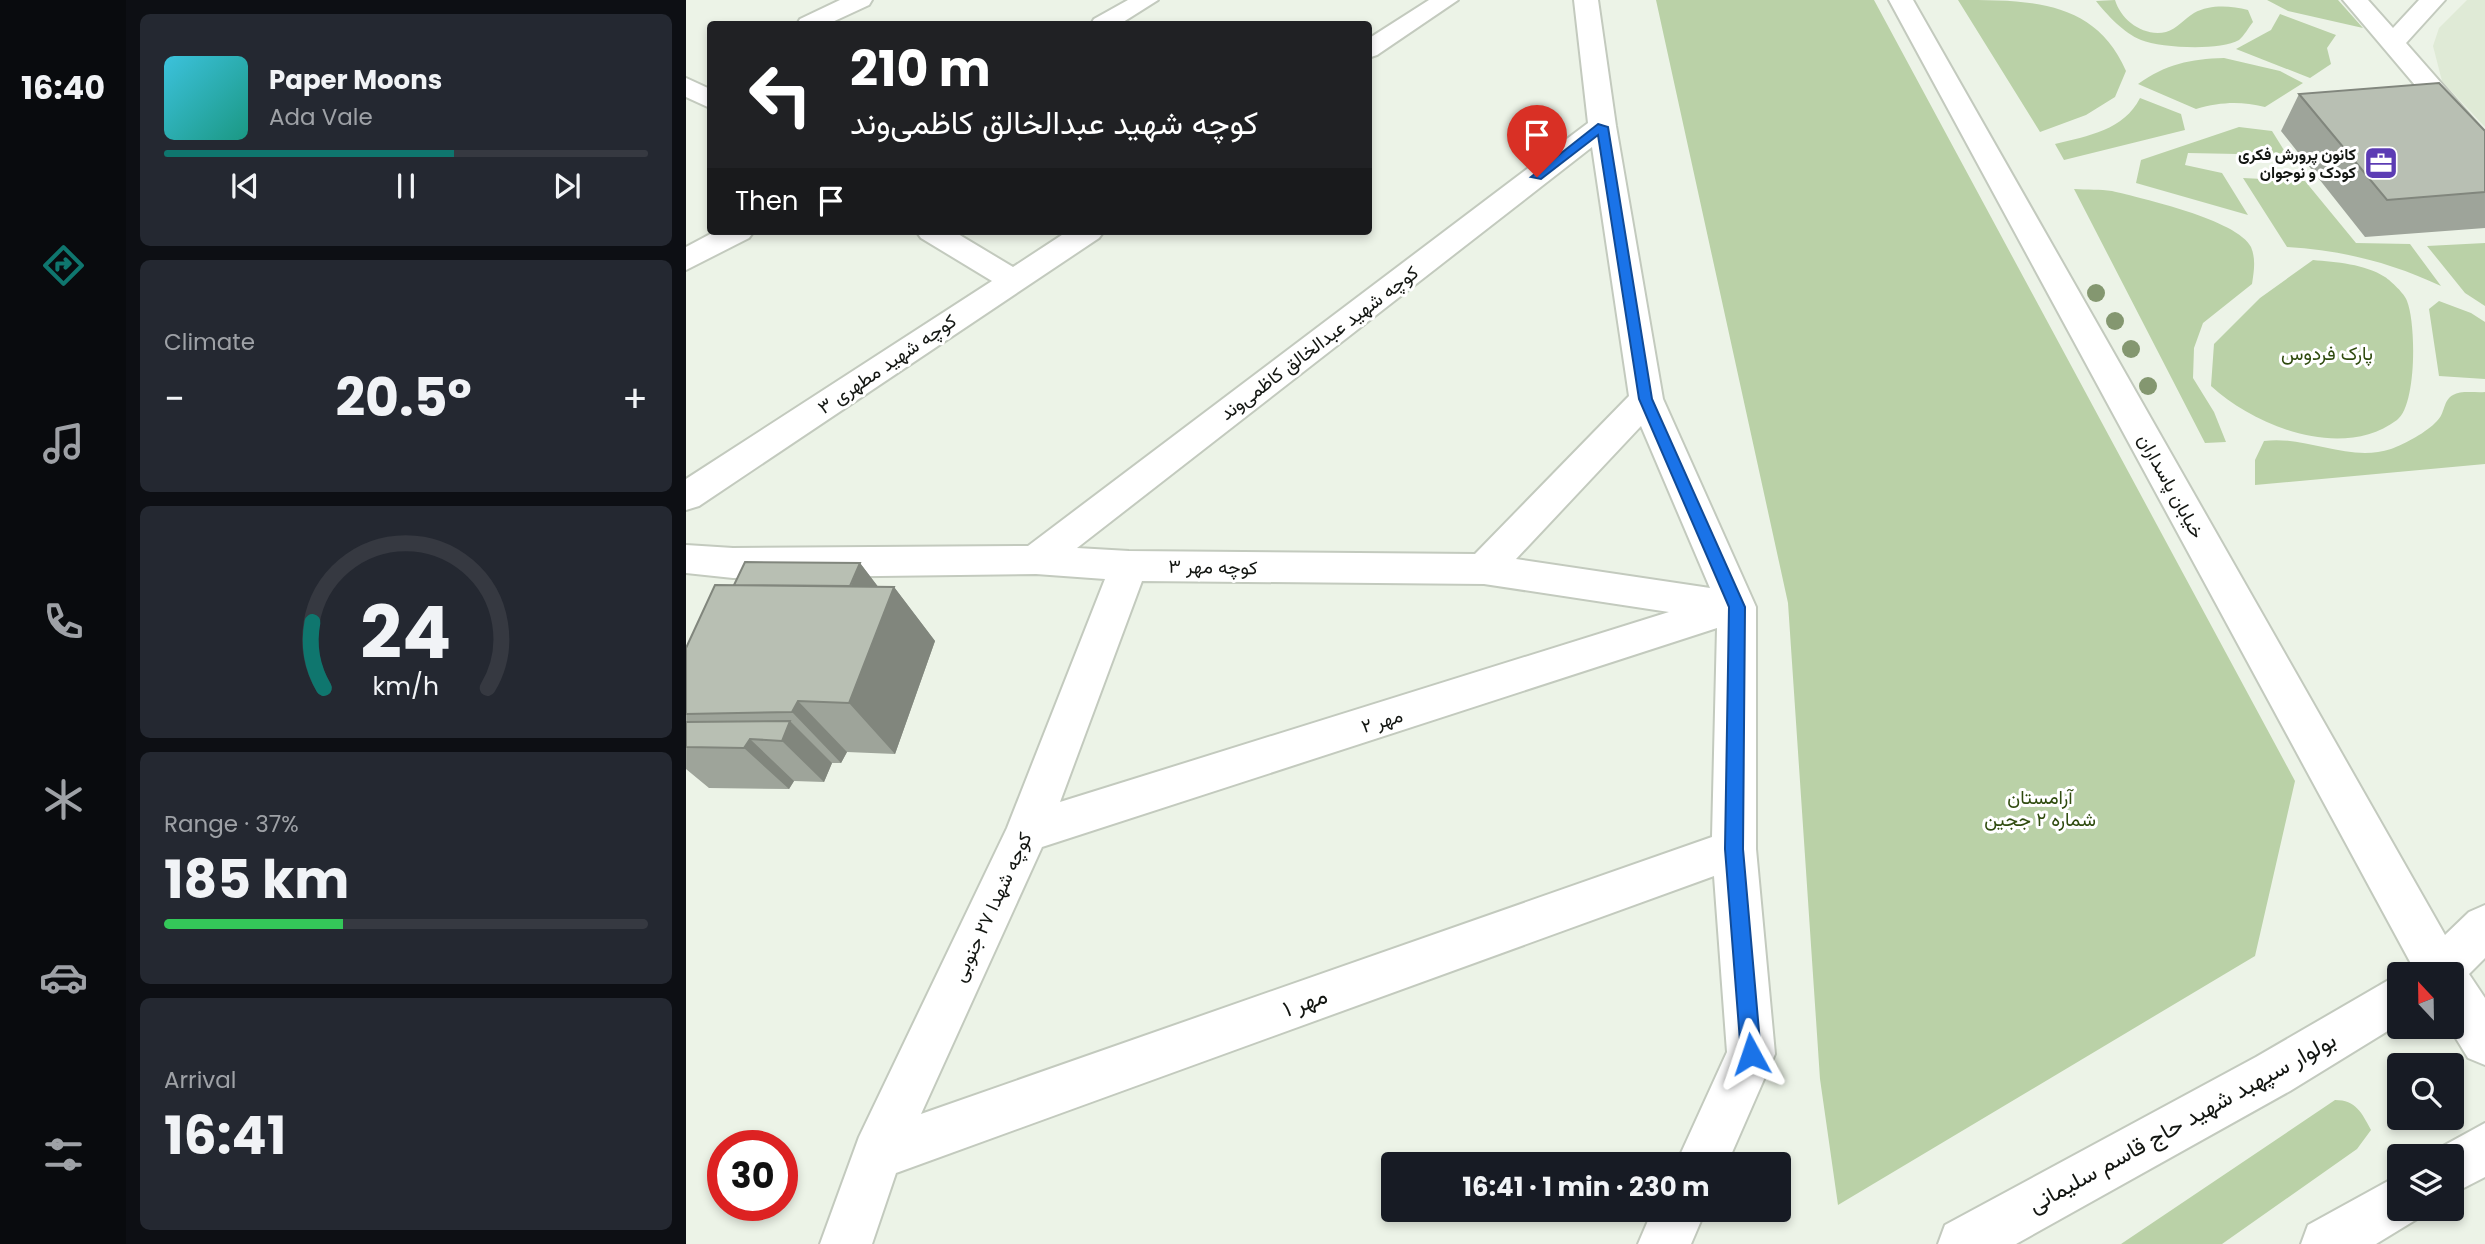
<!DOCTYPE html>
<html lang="en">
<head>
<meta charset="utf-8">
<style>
	:root { --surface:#171b24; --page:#242831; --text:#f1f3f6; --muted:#9ea1a6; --line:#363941; --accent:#0f766e }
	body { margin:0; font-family:Poppins,Vazirmatn,sans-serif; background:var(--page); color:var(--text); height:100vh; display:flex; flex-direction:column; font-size:26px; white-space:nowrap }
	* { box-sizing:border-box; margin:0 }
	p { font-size:23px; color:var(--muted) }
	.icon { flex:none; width:38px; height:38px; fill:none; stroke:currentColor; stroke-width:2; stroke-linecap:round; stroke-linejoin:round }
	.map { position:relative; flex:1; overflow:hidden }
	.sheet { display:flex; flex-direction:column; gap:14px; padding:14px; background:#0d0f14; width:560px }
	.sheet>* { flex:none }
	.guide { position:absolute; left:21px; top:21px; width:665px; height:214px; border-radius:7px; box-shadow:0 4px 10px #0003; background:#202124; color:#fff; overflow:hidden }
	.needle { width:46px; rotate:338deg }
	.tools { position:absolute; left:1701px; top:962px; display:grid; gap:14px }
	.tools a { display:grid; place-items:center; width:77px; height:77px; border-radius:7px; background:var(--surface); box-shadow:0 4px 10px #0003; font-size:35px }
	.speed { position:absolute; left:21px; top:1130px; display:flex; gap:14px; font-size:35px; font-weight:700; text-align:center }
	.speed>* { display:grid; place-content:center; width:91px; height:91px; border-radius:50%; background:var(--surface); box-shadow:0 4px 10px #0003; line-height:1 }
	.speed .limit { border:10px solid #d22; background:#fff; color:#111 }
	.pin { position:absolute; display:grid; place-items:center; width:60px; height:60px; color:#fff; margin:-72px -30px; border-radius:50% 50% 50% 0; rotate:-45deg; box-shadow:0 0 7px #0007 }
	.pin .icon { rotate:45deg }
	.me { position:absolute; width:77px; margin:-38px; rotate:355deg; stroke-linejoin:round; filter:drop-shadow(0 0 5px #0008) }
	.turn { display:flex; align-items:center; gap:24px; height:147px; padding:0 28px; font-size:32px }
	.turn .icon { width:91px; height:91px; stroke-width:2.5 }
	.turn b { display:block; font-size:49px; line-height:60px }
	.then { display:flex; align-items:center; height:66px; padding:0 28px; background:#0003; gap:14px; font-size:26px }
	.big { font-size:52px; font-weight:700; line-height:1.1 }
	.sheet .tile { flex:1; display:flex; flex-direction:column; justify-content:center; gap:10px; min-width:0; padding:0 24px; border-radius:10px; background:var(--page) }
	.sheet .dial { align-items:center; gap:0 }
	.dial svg { height:182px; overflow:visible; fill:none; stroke:var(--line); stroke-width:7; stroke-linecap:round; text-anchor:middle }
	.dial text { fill:var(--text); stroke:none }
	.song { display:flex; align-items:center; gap:21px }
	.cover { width:84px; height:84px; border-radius:10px; background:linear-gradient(135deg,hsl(190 70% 55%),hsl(170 70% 35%)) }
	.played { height:7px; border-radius:4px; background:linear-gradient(90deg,var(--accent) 60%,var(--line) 60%) }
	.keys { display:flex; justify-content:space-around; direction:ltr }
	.heat { display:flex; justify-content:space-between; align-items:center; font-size:38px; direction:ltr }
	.charge { height:10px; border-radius:5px; background:linear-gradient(90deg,#34c759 37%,var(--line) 0) }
	.trip { position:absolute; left:695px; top:1152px; width:410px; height:70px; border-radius:7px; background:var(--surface); box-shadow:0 4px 10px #0003; font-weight:700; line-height:70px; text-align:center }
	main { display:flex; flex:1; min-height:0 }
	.menu { display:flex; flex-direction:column; width:126px; justify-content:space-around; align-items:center; background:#090b0e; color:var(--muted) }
	.menu .icon { width:49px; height:49px }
	.menu .on { color:var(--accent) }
	.menu b { font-size:32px; color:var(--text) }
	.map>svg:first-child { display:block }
	.built { fill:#dfead6 }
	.green { fill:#bad1a7 }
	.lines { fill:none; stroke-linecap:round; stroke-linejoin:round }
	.minor-casing { stroke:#c3cabe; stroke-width:4 }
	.major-casing { stroke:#c3cabe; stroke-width:4 }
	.minor { fill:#fff; fill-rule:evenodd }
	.major { fill:#fff; fill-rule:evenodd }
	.tree { fill:#849770 }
	.wall { fill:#9ea49a }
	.shaded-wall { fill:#81867d }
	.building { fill:#b8bfb3; stroke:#81867d; stroke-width:2 }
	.route { fill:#1a73e8; stroke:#114b97; stroke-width:2 }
	.labels { text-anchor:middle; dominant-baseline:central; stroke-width:6; stroke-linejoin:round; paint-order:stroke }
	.far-poi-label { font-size:16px; font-weight:bold; fill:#131612; stroke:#fff; text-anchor:end }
	.street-label { font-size:19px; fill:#131612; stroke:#fff }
	.park-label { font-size:19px; fill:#2f4b0e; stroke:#fff }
	.near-street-label { font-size:23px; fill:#131612; stroke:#fff }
</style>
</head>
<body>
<main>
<nav class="menu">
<b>16:40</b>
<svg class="icon on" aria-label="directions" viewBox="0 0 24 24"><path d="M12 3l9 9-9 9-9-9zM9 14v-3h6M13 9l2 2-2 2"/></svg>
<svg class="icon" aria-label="music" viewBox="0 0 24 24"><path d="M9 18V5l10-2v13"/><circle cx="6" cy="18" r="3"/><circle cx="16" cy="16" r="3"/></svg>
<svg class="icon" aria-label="phone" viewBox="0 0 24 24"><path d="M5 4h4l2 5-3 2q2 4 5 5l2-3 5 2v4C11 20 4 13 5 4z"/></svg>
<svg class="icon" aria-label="climate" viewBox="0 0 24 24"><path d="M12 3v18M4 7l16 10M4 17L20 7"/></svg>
<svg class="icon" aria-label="car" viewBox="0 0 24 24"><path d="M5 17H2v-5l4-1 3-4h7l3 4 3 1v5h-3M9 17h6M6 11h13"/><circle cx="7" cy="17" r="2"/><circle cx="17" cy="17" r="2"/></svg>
<svg class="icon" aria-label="filters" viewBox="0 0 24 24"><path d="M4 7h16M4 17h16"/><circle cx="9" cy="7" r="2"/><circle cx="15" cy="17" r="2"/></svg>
</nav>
<section class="sheet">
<div class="tile">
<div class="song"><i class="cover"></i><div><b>Paper Moons</b><p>Ada Vale</p></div></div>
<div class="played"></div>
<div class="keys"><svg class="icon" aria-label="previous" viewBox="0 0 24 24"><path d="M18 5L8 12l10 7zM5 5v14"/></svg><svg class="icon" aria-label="pause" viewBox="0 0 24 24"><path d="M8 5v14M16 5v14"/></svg><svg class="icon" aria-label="next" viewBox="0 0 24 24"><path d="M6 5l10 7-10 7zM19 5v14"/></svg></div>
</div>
<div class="tile"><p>Climate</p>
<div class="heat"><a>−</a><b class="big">20.5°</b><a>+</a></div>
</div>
<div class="tile dial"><svg viewBox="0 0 100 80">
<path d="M14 69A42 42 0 1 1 86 69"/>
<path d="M14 69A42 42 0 0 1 9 40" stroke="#0f766e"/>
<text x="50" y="56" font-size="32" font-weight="700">24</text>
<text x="50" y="72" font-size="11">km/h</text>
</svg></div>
<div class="tile"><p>Range · 37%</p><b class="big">185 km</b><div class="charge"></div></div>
<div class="tile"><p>Arrival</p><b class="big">16:41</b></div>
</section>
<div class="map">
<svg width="1799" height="1244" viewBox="0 0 1799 1244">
	<rect width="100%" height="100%" fill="#ecf3e7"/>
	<path class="built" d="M 1781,0 L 1799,0 L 1799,127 L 1756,81 L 1747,46 L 1753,28 Z"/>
	<path class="green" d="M 970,0 L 1188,0 L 1609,781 L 1569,956 L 1152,1205 L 1134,1079 L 1102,603 Z
		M 1272,0 C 1345,0 1409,0 1440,71 L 1429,97 L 1400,115 L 1354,132 Z
		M 1429,0 C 1435,20 1457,37 1480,32 C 1491,29 1499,18 1508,13 C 1525,4 1545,6 1562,10 L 1567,22 C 1563,27 1558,36 1553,40 C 1534,51 1475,48 1455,40 C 1438,33 1421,15 1410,1 Z
		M 1581,0 L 1652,0 L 1677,28 L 1602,11 Z
		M 1594,14 L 1650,35 L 1641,48 L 1645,64 L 1624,78 L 1550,49 L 1585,30 Z
		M 1538,58 L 1594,71 L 1617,83 L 1579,107 C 1554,101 1535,102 1510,109 L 1452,84 C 1480,64 1504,59 1538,58 Z
		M 1454,98 L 1495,114 L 1499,130 L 1378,160 L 1369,144 C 1402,136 1438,130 1454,98 Z
		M 1553,127 L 1586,131 L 1601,155 L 1502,153 L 1499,165 L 1536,173 L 1562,215 L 1450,183 L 1455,160 Z
		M 1557,178 L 1619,181 L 1670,243 L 1724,244 L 1755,286 C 1706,263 1656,250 1601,247 Z
		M 1388,189 C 1401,190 1414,189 1426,191 C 1455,198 1552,220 1565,247 C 1570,259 1568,271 1566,284 L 1517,323 L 1508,348 L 1507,378 L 1528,412 L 1540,442 L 1519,443 Z
		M 1799,243 L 1799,306 L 1779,293 L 1741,246 Z
		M 1627,260 C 1650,262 1679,264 1699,277 C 1705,281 1719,294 1721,301 C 1730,323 1731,405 1711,420 C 1656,461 1570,427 1525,386 L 1528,344 L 1574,298 Z
		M 1753,301 L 1785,313 L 1799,322 L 1799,379 L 1753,376 L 1743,309 Z
		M 1799,392 L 1799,464 L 1569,485 L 1569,460 L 1578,441 C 1619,435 1663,463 1705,449 C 1719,444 1741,432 1751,421 C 1759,414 1757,400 1767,395 C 1775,390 1790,393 1799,392 Z
		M 1649,1100 C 1670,1100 1676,1113 1685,1130 L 1671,1149 L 1536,1244 L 1435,1244 Z"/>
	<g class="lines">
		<g class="minor-casing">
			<path id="minor" d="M 154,0 L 186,0 L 183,5 L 142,24 L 111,24 L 114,19 Z
				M 442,0 L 472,0 L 434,24 L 405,24 L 408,19 Z
				M 743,0 L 772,0 L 691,55 L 682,58 L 682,39 Z
				M 888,0 L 912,0 L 930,126 L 977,399 L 1070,607 L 1070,849 L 1089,1054 L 1041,1164 L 990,1164 L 1041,1052 L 1028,876 L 210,1173 L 186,1244 L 134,1244 L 173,1137 L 321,828 L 419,579 L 350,574 L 47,578 L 0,573 L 0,545 L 47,548 L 342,546 L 902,123 ZM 906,147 L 943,396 L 789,554 L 443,551 L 391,548 ZM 955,426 L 1024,588 L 830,559 ZM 456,581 L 798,584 L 983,612 L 374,802 ZM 1031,628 L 1026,837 L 235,1114 L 356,847 Z
				M 1657,0 L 1682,0 L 1707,28 L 1733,0 L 1759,0 L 1720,43 L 1799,133 L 1799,158 L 1789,156 Z
				M 0,78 L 24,89 L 24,108 L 0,97 Z
				M 30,231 L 68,231 L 63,238 L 0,270 L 0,247 Z
				M 230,231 L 267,231 L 327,267 L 382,231 L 418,231 L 413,238 L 13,506 L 0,510 L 0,479 L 306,281 L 235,238 Z
				M 967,1209 L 1020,1209 L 1005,1244 L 952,1244 Z"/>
		</g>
		<g class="major-casing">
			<path id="major" d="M 1203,0 L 1227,0 L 1759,935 L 1783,912 L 1799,905 L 1799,958 L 1783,974 L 1799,998 L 1799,1065 L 1782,1058 L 1763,1027 L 1766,1027 L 1766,975 L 1727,975 L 1729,971 Z
				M 1713,974 L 1713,1024 L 1604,1091 L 1330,1244 L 1252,1244 L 1259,1225 L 1570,1057 Z
				M 1799,1123 L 1799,1177 L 1766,1194 L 1766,1157 L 1746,1157 L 1748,1151 Z
				M 1713,1175 L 1713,1209 L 1735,1209 L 1731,1219 L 1690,1244 L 1615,1244 L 1622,1225 Z"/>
		</g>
		<use href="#minor" class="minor"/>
		<use href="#major" class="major"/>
	</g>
	<g class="tree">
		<circle cx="1410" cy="293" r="9"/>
		<circle cx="1429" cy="321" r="9"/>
		<circle cx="1445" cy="349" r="9"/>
		<circle cx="1462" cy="386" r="9"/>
	</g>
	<path class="wall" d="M 1613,94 L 1799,131 L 1799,228 L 1679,237 L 1595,131 Z
		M 174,563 L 192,587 L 208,587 L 249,641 L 209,754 L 161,752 L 155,763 L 146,763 L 138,782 L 108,781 L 103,789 L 23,788 L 0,769 L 0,648 L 48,585 Z"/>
	<path class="shaded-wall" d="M 174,563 L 203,601 L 208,587 L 249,641 L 209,754 L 163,703 L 161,596 Z
		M 112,701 L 161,752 L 155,763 L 106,712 Z
		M 104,721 L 146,763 L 138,782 L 96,741 Z
		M 64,739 L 108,781 L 103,789 L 58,748 Z"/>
	<path class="building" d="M 1753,83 L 1799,131 L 1799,192 L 1701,200 L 1613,94 Z
		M 59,562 L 174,563 L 164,586 L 48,585 Z
		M 29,585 L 208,587 L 163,703 L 112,701 L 106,712 L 0,714 L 0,648 Z
		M 104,721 L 96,741 L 64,739 L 58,748 L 0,747 L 0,722 Z"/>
	<path class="route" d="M 912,124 L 922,127 L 966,399 L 1059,607 L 1057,849 L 1075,1054 L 1072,1061 L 1065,1064 L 1058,1061 L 1055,1054 L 1039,849 L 1043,607 L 953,399 L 912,135 L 855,179 L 845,177 Z"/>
	<defs>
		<g id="office-square" transform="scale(1.75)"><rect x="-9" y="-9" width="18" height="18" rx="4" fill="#5c3cb4" stroke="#fff"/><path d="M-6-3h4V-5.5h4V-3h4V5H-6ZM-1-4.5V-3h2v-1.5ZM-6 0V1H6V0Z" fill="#fff"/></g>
	</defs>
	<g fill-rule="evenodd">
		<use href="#office-square" x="1695" y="163"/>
	</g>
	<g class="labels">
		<g class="far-poi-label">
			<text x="1670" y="154">کانون پرورش فکری<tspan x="1670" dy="18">کودک و نوجوان</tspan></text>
		</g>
		<g class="street-label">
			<text transform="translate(633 343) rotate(-37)">کوچه شهید عبدالخالق کاظمی‌وند</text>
			<text transform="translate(201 364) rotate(-34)">کوچه شهید مطهری ۳</text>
			<text transform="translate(1485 486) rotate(61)">خیابان پاسداران</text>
			<text transform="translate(527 567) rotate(1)">کوچه مهر ۳</text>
			<text transform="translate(696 721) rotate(-17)">مهر ۲</text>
			<text transform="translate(306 907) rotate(-65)">کوچه شهدا ۲۷ جنوبی</text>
		</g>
		<g class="park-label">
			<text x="1641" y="353">پارک فردوس</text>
			<text x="1354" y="797">آرامستان<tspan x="1354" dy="22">شماره ۲ ججین</tspan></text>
		</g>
		<g class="near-street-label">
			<text transform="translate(619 1002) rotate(-20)">مهر ۱</text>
			<text transform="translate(1496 1122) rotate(-29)">بولوار سپهبد شهید حاج قاسم سلیمانی</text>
		</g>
	</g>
</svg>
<div class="tools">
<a><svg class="needle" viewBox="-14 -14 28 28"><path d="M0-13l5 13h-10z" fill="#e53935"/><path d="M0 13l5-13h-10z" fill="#9ea1a6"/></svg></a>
<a><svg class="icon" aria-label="search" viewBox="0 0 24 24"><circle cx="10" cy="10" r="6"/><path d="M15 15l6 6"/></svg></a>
<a><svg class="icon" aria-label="layers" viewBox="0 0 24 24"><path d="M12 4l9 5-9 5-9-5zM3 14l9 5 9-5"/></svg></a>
</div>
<div class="speed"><div class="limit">30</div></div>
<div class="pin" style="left:851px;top:177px;background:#d93025"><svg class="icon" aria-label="arrive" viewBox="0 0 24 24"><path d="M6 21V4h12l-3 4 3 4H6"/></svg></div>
<svg class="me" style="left:1065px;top:1054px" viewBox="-20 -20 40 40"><path d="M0-17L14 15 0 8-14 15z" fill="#1a73e8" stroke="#fff" stroke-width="4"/></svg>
<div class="trip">16:41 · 1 min · 230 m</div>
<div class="guide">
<div class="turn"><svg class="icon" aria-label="left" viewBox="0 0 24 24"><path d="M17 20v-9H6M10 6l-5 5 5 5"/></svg><div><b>210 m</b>کوچه شهید عبدالخالق کاظمی‌وند</div></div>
<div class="then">Then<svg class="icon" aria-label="arrive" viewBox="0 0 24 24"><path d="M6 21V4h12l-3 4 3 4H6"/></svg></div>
</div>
</div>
</main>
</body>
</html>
